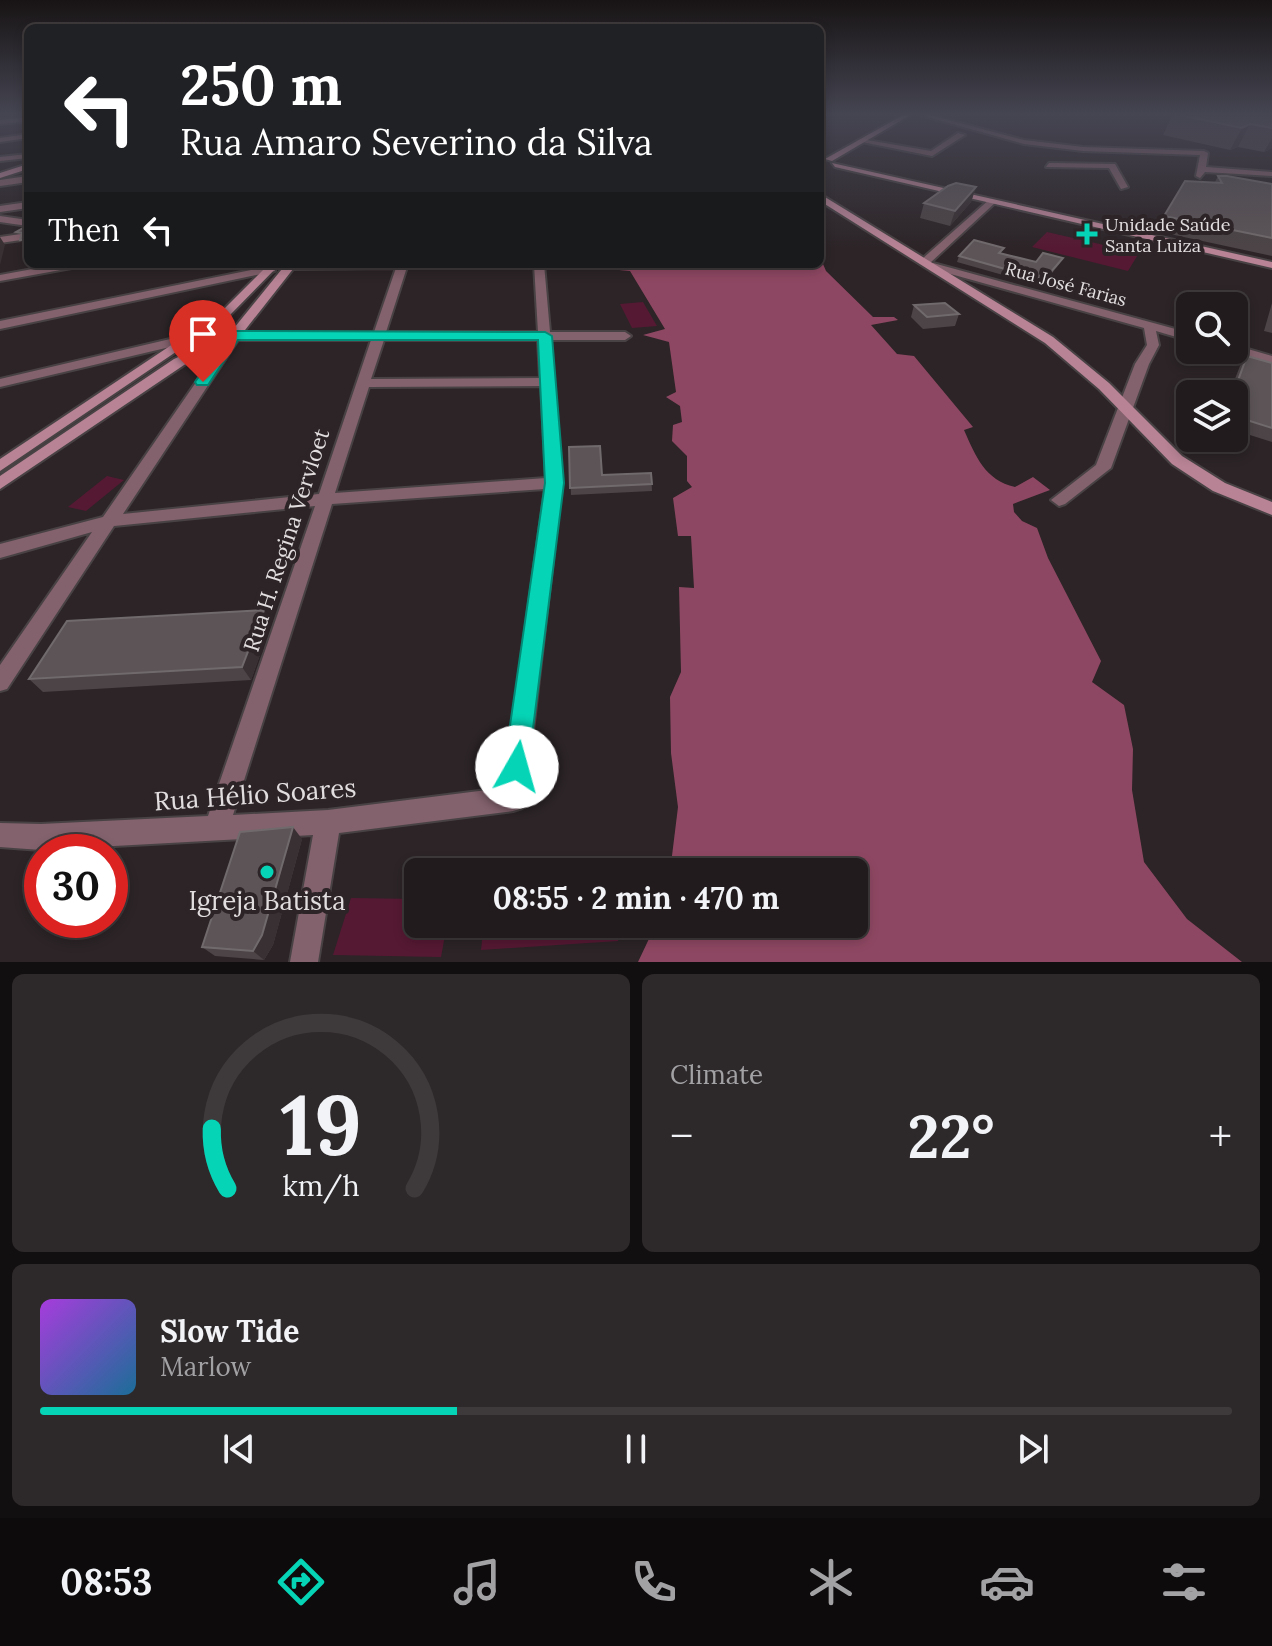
<!DOCTYPE html>
<html lang="en">
<head>
<meta charset="utf-8">
<style>
	:root { --surface:#211b1d; --page:#2d282a; --text:#f1f3f6; --muted:#a2a1a4; --line:#3e393b; --accent:#05d5b6 }
	body { margin:0; font-family:Lora,serif; background:var(--page); color:var(--text); height:100vh; display:flex; flex-direction:column; font-size:30px; white-space:nowrap }
	* { box-sizing:border-box; margin:0 }
	p { font-size:26px; color:var(--muted) }
	.icon { flex:none; width:44px; height:44px; fill:none; stroke:currentColor; stroke-width:2; stroke-linecap:round; stroke-linejoin:round }
	.map { position:relative; height:962px; overflow:hidden }
	.sheet { display:flex; flex-direction:column; gap:12px; padding:12px; background:#120f10; flex:1 }
	.sheet>* { flex:none }
	.hud { position:absolute; left:24px; top:24px; width:800px; height:244px; border-radius:12px; box-shadow:0 4px 12px #0003,0 0 0 2px var(--line); background:#202124; color:#fff; overflow:hidden }
	.controls { position:absolute; left:1176px; top:292px; display:grid; gap:16px }
	.controls a { display:grid; place-items:center; width:72px; height:72px; border-radius:12px; background:var(--surface); box-shadow:0 4px 12px #0003,0 0 0 2px var(--line); font-size:40px }
	.speed { position:absolute; left:24px; top:834px; display:flex; gap:16px; font-size:40px; font-weight:700; text-align:center }
	.speed>* { display:grid; place-content:center; width:104px; height:104px; border-radius:50%; background:var(--surface); box-shadow:0 4px 12px #0003,0 0 0 2px var(--line); line-height:1 }
	.speed .limit { border:12px solid #d22; background:#fff; color:#111 }
	.pin { position:absolute; display:grid; place-items:center; width:68px; height:68px; color:#fff; margin:-82px -34px; border-radius:50% 50% 50% 0; rotate:-45deg; box-shadow:0 0 8px #0007 }
	.pin .icon { rotate:45deg }
	.me { position:absolute; width:88px; margin:-44px; rotate:7deg; stroke-linejoin:round; filter:drop-shadow(0 0 6px #0008) }
	.turn { display:flex; align-items:center; gap:28px; height:168px; padding:0 24px; font-size:36px }
	.turn .icon { width:104px; height:104px; stroke-width:2.5 }
	.turn b { display:block; font-size:56px; line-height:68px }
	.then { display:flex; align-items:center; height:76px; padding:0 24px; background:#0003; gap:16px; font-size:30px }
	.big { font-size:60px; font-weight:700; line-height:1.1 }
	.sheet .tile { flex:1; display:flex; flex-direction:column; justify-content:center; gap:12px; min-width:0; padding:0 28px; border-radius:12px; background:var(--page) }
	.sheet .dial { align-items:center; gap:0 }
	.dial svg { height:208px; overflow:visible; fill:none; stroke:var(--line); stroke-width:7; stroke-linecap:round; text-anchor:middle }
	.dial text { fill:var(--text); stroke:none }
	.song { display:flex; align-items:center; gap:24px }
	.cover { width:96px; height:96px; border-radius:12px; background:linear-gradient(135deg,hsl(280 70% 55%),hsl(200 70% 35%)) }
	.played { height:8px; border-radius:4px; background:linear-gradient(90deg,var(--accent) 35%,var(--line) 35%) }
	.keys { display:flex; justify-content:space-around; direction:ltr }
	.heat { display:flex; justify-content:space-between; align-items:center; font-size:44px; direction:ltr }
	.sheet .tiles { flex:1; display:grid; gap:12px; grid-template-columns:1fr 1fr }
	.tile:last-child { grid-column:span 2 }
	.trip { position:absolute; left:404px; top:858px; width:464px; height:80px; border-radius:12px; background:var(--surface); box-shadow:0 4px 12px #0003,0 0 0 2px var(--line); font-weight:700; line-height:80px; text-align:center }
	.dock { display:flex; height:128px; justify-content:space-around; align-items:center; background:#0d0b0c; color:var(--muted) }
	.dock .icon { width:56px; height:56px }
	.dock .current { color:var(--accent) }
	.dock b { font-size:36px; color:var(--text) }
	.map>svg:first-child { display:block }
	.green { fill:#561933 }
	.water { fill:#8e4762 }
	.lines { fill:none; stroke-linecap:round; stroke-linejoin:round }
	.street-casing { stroke:#494244; stroke-width:4 }
	.secondary-casing { stroke:#494244; stroke-width:4 }
	.street { fill:#83626d; fill-rule:evenodd }
	.secondary { fill:#b78395; fill-rule:evenodd }
	.wall { fill:#4c4446 }
	.shaded-wall { fill:#393033 }
	.building { fill:#5c5457; stroke:#716a6c; stroke-width:2 }
	.route { fill:#05d5b6; stroke:#038a76; stroke-width:2 }
	.poi-dot { fill:#05d5b6; stroke:#2c2427; stroke-width:3 }
	.labels { text-anchor:middle; dominant-baseline:central; stroke-width:8; stroke-linejoin:round; paint-order:stroke }
	.far-poi-label { font-size:18px; fill:#e2ddde; stroke:#2c2427; text-anchor:start }
	.far-street-label { font-size:18px; fill:#e2ddde; stroke:#2c2427 }
	.street-label { font-size:22px; fill:#e2ddde; stroke:#2c2427 }
	.near-street-label { font-size:26px; fill:#e2ddde; stroke:#2c2427 }
	.near-poi-label { font-size:26px; fill:#e2ddde; stroke:#2c2427 }
</style>
</head>
<body>
<div class="map">
<svg width="1272" height="962" viewBox="0 0 1272 962">
	<rect width="100%" height="100%" fill="#2c2427"/>
	<path class="green" d="M 1047,232 L 1139,253 L 1128,271 L 1032,247 Z
		M 643,302 L 657,326 L 632,328 L 620,304 Z
		M 107,476 L 124,480 L 86,511 L 68,507 Z
		M 615,856 L 615,872 L 489,872 L 490,860 Z
		M 351,898 L 418,899 L 418,924 L 447,924 L 441,957 L 333,955 Z
		M 484,924 L 617,924 L 618,941 L 481,950 Z"/>
	<path class="water" d="M 820,257 L 826,271 L 873,317 L 894,317 L 898,320 L 871,325 L 897,354 L 914,356 L 973,427 L 964,430 C 976,457 985,480 1015,487 L 1033,477 L 1050,490 L 1013,504 L 1014,512 L 1022,521 L 1037,528 L 1048,558 L 1101,661 L 1092,682 L 1124,705 L 1133,749 L 1132,790 L 1144,862 L 1187,919 L 1242,962 L 638,962 L 656,924 L 854,924 L 854,872 L 670,872 L 678,807 L 671,753 L 670,697 L 681,672 L 679,587 L 694,588 L 691,536 L 678,536 L 673,498 L 692,487 L 687,481 L 687,456 L 672,441 L 673,425 L 682,422 L 680,406 L 666,397 L 676,392 L 669,342 L 643,335 L 665,329 L 630,271 L 619,270 L 614,264 L 820,264 Z"/>
	<g class="lines">
		<g class="street-casing">
			<path id="street" d="M 917,114 L 926,114 L 1024,140 L 1083,147 L 1204,151 L 1208,153 L 1206,167 L 1272,172 L 1272,176 L 1205,172 L 1200,178 L 1196,176 L 1200,155 L 1083,151 L 1024,144 Z
				M 28,117 L 28,121 L 0,124 L 0,120 Z
				M 958,133 L 965,135 L 932,156 L 857,141 L 861,139 L 931,151 Z
				M 28,134 L 28,138 L 0,142 L 0,138 Z
				M 28,154 L 28,158 L 0,161 L 0,157 Z
				M 1049,163 L 1115,164 L 1128,187 L 1121,189 L 1109,168 L 1046,167 Z
				M 28,176 L 28,182 L 0,186 L 0,180 Z
				M 990,199 L 997,201 L 930,263 L 922,263 L 922,259 Z
				M 28,202 L 28,208 L 0,212 L 0,206 Z
				M 0,216 L 28,220 L 28,226 L 0,222 Z
				M 28,233 L 28,239 L 0,243 L 0,237 Z
				M 933,263 L 1190,333 L 1190,341 L 1156,331 L 1159,345 L 1149,364 L 1111,468 L 1065,504 L 1059,506 L 1051,500 L 1096,465 L 1135,364 L 1147,345 L 1144,328 L 929,268 L 928,266 Z
				M 60,264 L 82,264 L 77,267 L 0,281 L 0,275 Z
				M 288,264 L 428,264 L 423,267 L 407,267 L 386,332 L 538,332 L 534,264 L 544,264 L 550,332 L 625,332 L 631,336 L 625,340 L 550,340 L 562,483 L 525,799 L 522,808 L 513,811 L 339,833 L 318,962 L 290,962 L 313,835 L 41,850 L 0,847 L 0,823 L 41,824 L 208,816 L 315,506 L 114,526 L 7,689 L 0,691 L 0,665 L 92,532 L 0,558 L 0,544 L 103,517 L 230,333 L 374,332 L 396,268 L 292,269 L 288,268 ZM 238,340 L 371,340 L 319,494 L 123,514 ZM 384,340 L 538,340 L 540,378 L 371,379 ZM 541,386 L 546,478 L 335,493 L 369,387 ZM 545,489 L 503,788 L 328,810 L 233,815 L 332,504 Z
				M 271,266 L 275,267 L 275,271 L 0,329 L 0,321 Z
				M 183,336 L 189,340 L 187,343 L 0,387 L 0,379 Z
				M 1234,345 L 1272,356 L 1272,364 L 1230,352 L 1228,350 L 1234,350 Z"/>
		</g>
		<g class="secondary-casing">
			<path id="secondary" d="M 905,114 L 912,114 L 832,161 L 825,159 Z
				M 832,163 L 1272,262 L 1272,268 L 835,167 Z
				M 28,164 L 28,169 L 0,178 L 0,173 Z
				M 820,194 L 1053,337 L 1109,383 L 1182,456 L 1225,483 L 1272,502 L 1272,515 L 1213,491 L 1172,464 L 1099,389 L 1045,343 L 820,201 Z
				M 269,264 L 280,264 L 229,316 L 0,471 L 0,459 L 221,312 Z
				M 286,264 L 297,264 L 238,339 L 184,365 L 0,489 L 0,476 L 174,359 L 230,333 Z"/>
		</g>
		<use href="#street" class="street"/>
		<use href="#secondary" class="secondary"/>
	</g>
	<path class="wall" d="M 1173,114 L 1272,114 L 1272,148 L 1264,152 L 1238,147 L 1230,150 L 1163,135 Z
		M 1218,176 L 1272,184 L 1272,256 L 1156,231 L 1164,216 L 1215,182 Z
		M 976,187 L 971,202 L 950,226 L 920,218 L 924,203 Z
		M 1001,253 L 1036,262 L 1060,263 L 1042,286 L 957,262 L 959,256 Z
		M 1272,303 L 1272,333 L 1264,331 Z
		M 914,305 L 959,314 L 955,326 L 923,329 L 911,317 Z
		M 1247,356 L 1272,363 L 1272,442 L 1234,430 L 1234,394 L 1229,394 L 1240,366 Z
		M 569,447 L 602,475 L 651,473 L 652,491 L 571,495 Z
		M 271,624 L 251,680 L 43,692 L 29,679 Z
		M 302,839 L 273,945 L 264,960 L 215,956 L 202,947 Z"/>
	<path class="shaded-wall" d="M 1250,124 L 1238,147 L 1230,150 L 1242,128 Z
		M 1272,138 L 1272,148 L 1264,152 Z
		M 976,187 L 971,202 L 950,226 L 955,211 Z
		M 0,237 L 5,245 L 0,265 Z
		M 28,239 L 28,251 L 27,251 L 20,240 Z
		M 1063,258 L 1060,263 L 1042,286 L 1044,280 Z
		M 264,610 L 271,624 L 251,680 L 242,667 Z
		M 293,827 L 302,839 L 273,945 L 264,960 L 253,951 Z"/>
	<path class="building" d="M 1175,114 L 1272,114 L 1272,128 L 1250,124 L 1242,128 Z
		M 1218,176 L 1227,176 L 1272,184 L 1272,238 L 1164,216 L 1185,181 L 1222,183 Z
		M 956,183 L 976,187 L 955,211 L 924,203 L 948,186 Z
		M 25,227 L 28,227 L 28,239 L 20,240 L 22,233 L 16,232 Z
		M 974,240 L 1004,248 L 999,253 L 1036,262 L 1043,253 L 1063,258 L 1044,280 L 959,256 Z
		M 945,303 L 959,314 L 927,317 L 914,305 Z
		M 1247,356 L 1272,363 L 1272,428 L 1234,416 L 1234,394 L 1233,394 Z
		M 1205,390 L 1219,394 L 1203,394 Z
		M 600,446 L 602,475 L 651,473 L 652,484 L 570,488 L 569,447 Z
		M 264,610 L 242,667 L 29,679 L 67,621 Z
		M 293,827 L 262,935 L 253,951 L 202,947 L 240,832 Z"/>
	<linearGradient id="sky" x2="0" y2="1"><stop stop-color="#181415"/><stop offset="0.46" stop-color="#454552"/><stop offset="1" stop-color="#454552" stop-opacity="0"/></linearGradient>
	<rect width="1272" height="248" fill="url(#sky)"/>
	<path class="route" d="M 234,331 L 545,332 L 552,336 L 564,483 L 527,776 L 517,780 L 508,776 L 504,767 L 545,483 L 538,340 L 238,340 L 208,385 L 197,385 L 195,382 L 229,333 Z"/>
	<g class="poi-dot">
		<path d="M1083 222h8v8h8v8h-8v8h-8v-8h-8v-8h8z"/>
		<circle cx="267" cy="872" r="8"/>
	</g>
	<g class="labels">
		<g class="far-poi-label">
			<text x="1105" y="224">Unidade Saúde<tspan x="1105" dy="21">Santa Luiza</tspan></text>
		</g>
		<g class="far-street-label">
			<text transform="translate(1066 284) rotate(15)">Rua José Farias</text>
		</g>
		<g class="street-label">
			<text transform="translate(286 540) rotate(-72)">Rua H. Regina Vervloet</text>
		</g>
		<g class="near-street-label">
			<text transform="translate(255 794) rotate(-4)">Rua Hélio Soares</text>
		</g>
		<g class="near-poi-label">
			<text x="267" y="900">Igreja Batista</text>
		</g>
	</g>
</svg>
<div class="controls">
<a><svg class="icon" aria-label="search" viewBox="0 0 24 24"><circle cx="10" cy="10" r="6"/><path d="M15 15l6 6"/></svg></a>
<a><svg class="icon" aria-label="layers" viewBox="0 0 24 24"><path d="M12 4l9 5-9 5-9-5zM3 14l9 5 9-5"/></svg></a>
</div>
<div class="speed"><div class="limit">30</div></div>
<div class="pin" style="left:203px;top:382px;background:#d93025"><svg class="icon" aria-label="arrive" viewBox="0 0 24 24"><path d="M6 21V4h12l-3 4 3 4H6"/></svg></div>
<svg class="me" style="left:517px;top:767px" viewBox="-20 -20 40 40"><circle r="19" fill="#fff"/><path d="M0-13L10 11 0 6-10 11z" fill="#05d5b6"/></svg>
<div class="trip">08:55 · 2 min · 470 m</div>
<div class="hud">
<div class="turn"><svg class="icon" aria-label="left" viewBox="0 0 24 24"><path d="M17 20v-9H6M10 6l-5 5 5 5"/></svg><div><b>250 m</b>Rua Amaro Severino da Silva</div></div>
<div class="then">Then<svg class="icon" aria-label="left" viewBox="0 0 24 24"><path d="M17 20v-9H6M10 6l-5 5 5 5"/></svg></div>
</div>
</div>
<section class="sheet">
<div class="tiles">
<div class="tile dial"><svg viewBox="0 0 100 80">
<path d="M14 69A42 42 0 1 1 86 69"/>
<path d="M14 69A42 42 0 0 1 8 46" stroke="#05d5b6"/>
<text x="50" y="56" font-size="32" font-weight="700">19</text>
<text x="50" y="72" font-size="11">km/h</text>
</svg></div>
<div class="tile"><p>Climate</p>
<div class="heat"><a>−</a><b class="big">22°</b><a>+</a></div>
</div>
<div class="tile">
<div class="song"><i class="cover"></i><div><b>Slow Tide</b><p>Marlow</p></div></div>
<div class="played"></div>
<div class="keys"><svg class="icon" aria-label="previous" viewBox="0 0 24 24"><path d="M18 5L8 12l10 7zM5 5v14"/></svg><svg class="icon" aria-label="pause" viewBox="0 0 24 24"><path d="M8 5v14M16 5v14"/></svg><svg class="icon" aria-label="next" viewBox="0 0 24 24"><path d="M6 5l10 7-10 7zM19 5v14"/></svg></div>
</div>
</div>
</section>
<nav class="dock">
<b>08:53</b>
<svg class="icon current" aria-label="directions" viewBox="0 0 24 24"><path d="M12 3l9 9-9 9-9-9zM9 14v-3h6M13 9l2 2-2 2"/></svg>
<svg class="icon" aria-label="music" viewBox="0 0 24 24"><path d="M9 18V5l10-2v13"/><circle cx="6" cy="18" r="3"/><circle cx="16" cy="16" r="3"/></svg>
<svg class="icon" aria-label="phone" viewBox="0 0 24 24"><path d="M5 4h4l2 5-3 2q2 4 5 5l2-3 5 2v4C11 20 4 13 5 4z"/></svg>
<svg class="icon" aria-label="climate" viewBox="0 0 24 24"><path d="M12 3v18M4 7l16 10M4 17L20 7"/></svg>
<svg class="icon" aria-label="car" viewBox="0 0 24 24"><path d="M5 17H2v-5l4-1 3-4h7l3 4 3 1v5h-3M9 17h6M6 11h13"/><circle cx="7" cy="17" r="2"/><circle cx="17" cy="17" r="2"/></svg>
<svg class="icon" aria-label="filters" viewBox="0 0 24 24"><path d="M4 7h16M4 17h16"/><circle cx="9" cy="7" r="2"/><circle cx="15" cy="17" r="2"/></svg>
</nav>
</body>
</html>
